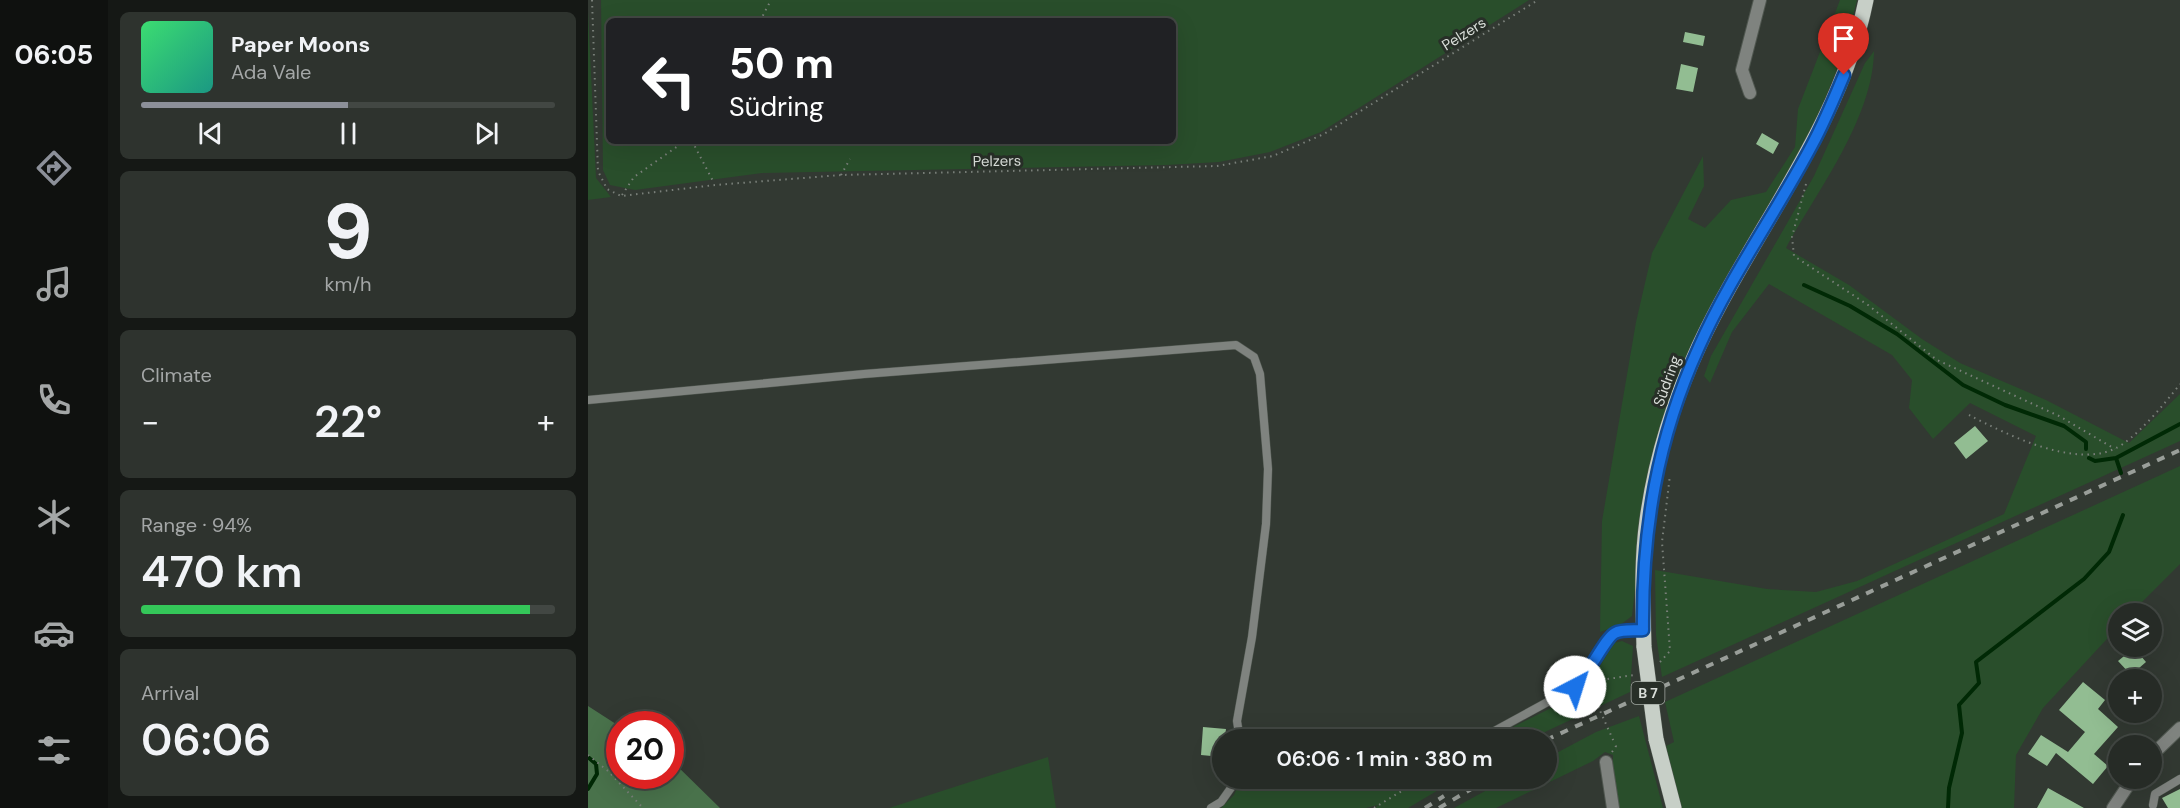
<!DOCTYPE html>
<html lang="en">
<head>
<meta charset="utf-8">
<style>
	:root { --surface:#262b26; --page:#2e332e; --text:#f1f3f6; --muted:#a4a7a7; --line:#424743; --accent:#8c9099 }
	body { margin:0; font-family:"DM Sans",sans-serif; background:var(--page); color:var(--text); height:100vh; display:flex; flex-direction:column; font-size:22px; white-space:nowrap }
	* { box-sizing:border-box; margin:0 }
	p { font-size:20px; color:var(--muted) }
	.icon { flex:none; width:33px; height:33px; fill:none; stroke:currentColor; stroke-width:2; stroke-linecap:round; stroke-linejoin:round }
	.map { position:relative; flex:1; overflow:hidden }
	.panel { display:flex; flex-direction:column; gap:12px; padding:12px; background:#151815; width:480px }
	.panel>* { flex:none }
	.top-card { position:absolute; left:18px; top:18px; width:570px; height:126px; border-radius:9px; box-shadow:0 6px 24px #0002,0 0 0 2px var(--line); background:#202124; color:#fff; overflow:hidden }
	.fabs { position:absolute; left:1520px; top:603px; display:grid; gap:12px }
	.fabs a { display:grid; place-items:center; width:54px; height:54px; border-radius:50%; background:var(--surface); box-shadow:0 6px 24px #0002,0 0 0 2px var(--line); font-size:30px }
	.speed { position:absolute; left:18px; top:711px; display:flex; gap:12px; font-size:30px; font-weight:700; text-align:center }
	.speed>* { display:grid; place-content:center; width:78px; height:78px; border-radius:50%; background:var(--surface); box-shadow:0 6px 24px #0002,0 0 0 2px var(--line); line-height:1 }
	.speed .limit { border:9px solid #d22; background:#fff; color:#111 }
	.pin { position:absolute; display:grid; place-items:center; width:51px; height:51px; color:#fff; margin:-62px -26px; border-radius:50% 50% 50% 0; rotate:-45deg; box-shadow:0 0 6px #0007 }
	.pin .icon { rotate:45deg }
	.me { position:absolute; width:66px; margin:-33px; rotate:40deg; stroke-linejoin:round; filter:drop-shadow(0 0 4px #0008) }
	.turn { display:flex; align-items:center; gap:21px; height:126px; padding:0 24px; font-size:27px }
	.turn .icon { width:78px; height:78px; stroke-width:2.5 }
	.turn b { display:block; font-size:42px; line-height:51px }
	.big { font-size:45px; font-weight:600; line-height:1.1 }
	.panel .card { flex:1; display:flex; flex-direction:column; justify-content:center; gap:9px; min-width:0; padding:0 21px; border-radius:9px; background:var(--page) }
	.panel .dial { align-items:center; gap:0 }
	.dial b { font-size:78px; line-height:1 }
	.song { display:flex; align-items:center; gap:18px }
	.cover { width:72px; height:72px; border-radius:9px; background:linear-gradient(135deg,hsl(140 70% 55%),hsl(170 70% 35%)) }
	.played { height:6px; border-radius:3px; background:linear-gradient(90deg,var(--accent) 50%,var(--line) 50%) }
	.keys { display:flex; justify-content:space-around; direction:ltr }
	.heat { display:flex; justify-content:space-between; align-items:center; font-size:33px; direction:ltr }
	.charge { height:9px; border-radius:4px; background:linear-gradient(90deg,#34c759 94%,var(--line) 0) }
	.trip { position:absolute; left:624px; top:729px; width:345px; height:60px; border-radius:30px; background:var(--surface); box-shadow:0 6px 24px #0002,0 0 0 2px var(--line); font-weight:600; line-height:60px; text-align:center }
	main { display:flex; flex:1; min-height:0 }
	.menu { display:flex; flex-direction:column; width:108px; justify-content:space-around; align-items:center; background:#0f110f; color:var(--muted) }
	.menu .icon { width:42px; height:42px }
	.menu .active { color:var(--accent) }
	.menu b { font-size:27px; color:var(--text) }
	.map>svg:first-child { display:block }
	.green { fill:#294e2b; fill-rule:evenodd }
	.forest { fill:#49724b }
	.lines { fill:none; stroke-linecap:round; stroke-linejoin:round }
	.stream { stroke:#002905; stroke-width:4 }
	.building { fill:#92bd92 }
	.lane-casing { stroke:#505750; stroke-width:9 }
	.street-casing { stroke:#505750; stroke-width:14 }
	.primary-casing { stroke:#505750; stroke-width:16 }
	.path { stroke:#7a807a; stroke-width:2; stroke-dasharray:1.5 4.5; stroke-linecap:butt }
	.lane { stroke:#7f837f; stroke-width:8 }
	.street { stroke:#7f837f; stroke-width:12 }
	.primary { stroke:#c7cfc7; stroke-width:15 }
	.rail { stroke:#999e99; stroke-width:4; stroke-dasharray:8 8; stroke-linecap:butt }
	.primary-bridge-casing { stroke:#505750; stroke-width:16; stroke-linecap:butt }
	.path-bridge { stroke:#7a807a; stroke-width:2; stroke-dasharray:1.5 4.5; stroke-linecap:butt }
	.primary-bridge { stroke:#c7cfc7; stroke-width:15 }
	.route-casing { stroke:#114b97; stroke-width:15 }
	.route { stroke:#1a73e8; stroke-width:10 }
	.labels { text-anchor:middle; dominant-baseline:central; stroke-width:6; stroke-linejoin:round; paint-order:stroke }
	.shield { fill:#282f28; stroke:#a3a9a3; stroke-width:1.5 }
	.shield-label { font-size:14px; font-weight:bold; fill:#d8ddd8 }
	.street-label { font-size:15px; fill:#d8ddd8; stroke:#282f28 }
</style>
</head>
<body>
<main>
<nav class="menu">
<b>06:05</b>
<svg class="icon active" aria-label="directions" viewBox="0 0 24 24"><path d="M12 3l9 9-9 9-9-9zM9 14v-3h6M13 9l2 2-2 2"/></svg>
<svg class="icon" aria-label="music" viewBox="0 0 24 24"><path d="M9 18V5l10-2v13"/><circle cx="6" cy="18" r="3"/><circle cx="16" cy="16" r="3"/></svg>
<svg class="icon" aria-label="phone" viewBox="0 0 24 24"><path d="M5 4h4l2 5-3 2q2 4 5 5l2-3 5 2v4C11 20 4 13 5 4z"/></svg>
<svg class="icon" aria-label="climate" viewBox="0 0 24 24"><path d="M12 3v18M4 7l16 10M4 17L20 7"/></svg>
<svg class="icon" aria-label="car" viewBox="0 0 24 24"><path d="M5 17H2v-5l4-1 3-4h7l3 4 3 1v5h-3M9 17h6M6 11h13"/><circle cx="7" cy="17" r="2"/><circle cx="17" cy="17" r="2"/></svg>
<svg class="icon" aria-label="filters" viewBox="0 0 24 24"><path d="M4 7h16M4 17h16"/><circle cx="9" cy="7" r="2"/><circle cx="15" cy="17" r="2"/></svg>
</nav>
<section class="panel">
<div class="card">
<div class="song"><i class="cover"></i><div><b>Paper Moons</b><p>Ada Vale</p></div></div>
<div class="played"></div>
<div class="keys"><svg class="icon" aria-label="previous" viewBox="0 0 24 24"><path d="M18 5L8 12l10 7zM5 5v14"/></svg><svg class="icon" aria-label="pause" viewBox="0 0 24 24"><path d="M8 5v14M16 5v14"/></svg><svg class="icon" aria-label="next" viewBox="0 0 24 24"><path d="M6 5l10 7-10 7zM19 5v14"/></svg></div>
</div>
<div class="card dial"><b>9</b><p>km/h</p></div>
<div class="card"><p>Climate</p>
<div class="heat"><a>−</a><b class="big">22°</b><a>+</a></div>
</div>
<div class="card"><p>Range · 94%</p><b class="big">470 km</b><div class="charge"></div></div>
<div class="card"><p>Arrival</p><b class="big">06:06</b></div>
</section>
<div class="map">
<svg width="1592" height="808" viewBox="0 0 1592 808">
	<rect width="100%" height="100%" fill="#323932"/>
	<path class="green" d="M 13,0 L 941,0 L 733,132 L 682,152 L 631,162 L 578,165 L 174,173 L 47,190 L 22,185 L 15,170 ZM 21,21 L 585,21 L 585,141 L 21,141 Z
		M 1252,0 L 1269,0 L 1256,52 L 1224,130 L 1106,341 L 1050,562 L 1044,616 L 1032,625 L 1012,632 L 1014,521 L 1048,322 L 1064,253 L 1115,156 L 1116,186 L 1100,219 L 1117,228 L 1143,200 L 1178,192 L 1207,147 L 1210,109 Z
		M 0,11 L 8,178 L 23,197 L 0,200 Z
		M 1286,51 C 1285,119 1229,191 1198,248 L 1261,285 L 1334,339 L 1372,363 L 1458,400 L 1541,443 L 1592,394 L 1592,441 L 1074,677 L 1068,635 L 1067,570 L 1179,589 L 1228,592 L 1269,581 L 1416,514 L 1448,436 L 1382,403 L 1345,439 L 1321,408 L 1324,380 L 1304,355 L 1181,284 L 1144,332 L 1122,383 L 1116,376 L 1123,356 L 1226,176 L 1277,63 Z
		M 1592,466 L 1592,564 L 1543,613 L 1530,614 L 1530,627 L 1455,708 L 1428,755 L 1426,808 L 1093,808 L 1078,746 L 1086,742 L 1077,702 Z
		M 1034,641 L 1045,646 L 1042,692 L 942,739 L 899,740 L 973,703 L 1001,684 L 1026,643 Z
		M 1051,716 L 1075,808 L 1030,808 L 1025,780 L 1025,755 L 1017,752 L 1005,761 L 908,808 L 866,808 L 919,779 L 958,778 L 959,758 L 1008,732 Z
		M 460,757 L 468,808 L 301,808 Z
		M 653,779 L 824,779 L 823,783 L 831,779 L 869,779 L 820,808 L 787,808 L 790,805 L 778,808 L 633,808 L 646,795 Z"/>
	<path class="forest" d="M 0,706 L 31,726 L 32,776 L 82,776 L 83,760 L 132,808 L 0,808 Z"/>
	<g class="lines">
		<path class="stream" d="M 1216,285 L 1262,306 L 1309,334 L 1375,385 L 1417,405 L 1476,426 L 1498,442 L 1498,449
			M 1501,458 L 1507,461 L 1528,458
			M 1533,473 L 1528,458 L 1592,424
			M 0,757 L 8,764 L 9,774 L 0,789
			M 1360,808 L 1361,788 L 1374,733 L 1371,705 L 1391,683 L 1388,662 L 1496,579 L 1521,552 L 1535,515"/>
	</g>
	<path class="building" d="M 1097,32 L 1117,36 L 1115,46 L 1095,42 Z
		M 1093,64 L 1110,68 L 1105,92 L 1088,89 Z
		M 1174,133 L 1191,143 L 1185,154 L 1168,144 Z
		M 1387,426 L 1400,441 L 1378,459 L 1366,443 Z
		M 1546,648 L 1558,662 L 1543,675 L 1530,661 Z
		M 1495,682 L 1517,700 L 1510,709 L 1530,727 L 1506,754 L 1520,766 L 1505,784 L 1468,753 L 1459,766 L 1440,754 L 1453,735 L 1480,752 L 1497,732 L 1471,710 Z
		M 615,727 L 638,729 L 634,757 L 613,755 Z
		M 1460,788 L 1496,808 L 1449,808 Z
		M 1592,789 L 1592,808 L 1580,808 L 1574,798 Z"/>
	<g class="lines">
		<g class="lane-casing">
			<path id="lane" d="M 0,400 L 276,374 L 648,345 L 666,357 L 672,374 L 680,469 L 678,524 L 664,637 L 649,721 L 652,740
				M 890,740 L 987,687 L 999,675 L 1019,639 L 1028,632 L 1055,630
				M 1565,805 L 1567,794 L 1592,779
				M 623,808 L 633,802 L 650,778"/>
		</g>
		<g class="street-casing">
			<path id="street" d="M 1162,93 L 1154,70 L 1172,0
				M 1563,756 L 1592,728
				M 1018,762 L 1025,808
				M 1525,808 L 1545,778"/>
		</g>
		<g class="primary-casing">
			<path id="primary" d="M 1056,647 C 1055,605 1053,562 1059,520 C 1067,462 1086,400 1111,346 C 1165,230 1252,129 1278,0
				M 1068,739 L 1086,808"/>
		</g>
		<path class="path" d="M 4,0 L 10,171 L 19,189 L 33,196 L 127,185 L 253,175 L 629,166 L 685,156 L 736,134 L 950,0
			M 172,21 L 183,0
			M 18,122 L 21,122
			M 104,141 L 126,183
			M 253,175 L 262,159
			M 1218,184 L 1204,237 L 1206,256 L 1280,305 L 1349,360 L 1471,416 L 1527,449
			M 34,195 L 46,177 L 97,141
			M 1381,415 C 1418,434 1485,468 1526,449 C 1547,440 1578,402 1592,384
			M 1072,662 L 1082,651 L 1074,542 L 1082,475
			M 995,694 L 1003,691 L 1013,680 L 1046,675
			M 1024,752 L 1028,746 L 1026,742
			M 0,755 L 20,771 L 55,808
			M 786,808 L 835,778"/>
		<use href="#lane" class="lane"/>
		<use href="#street" class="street"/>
		<use href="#primary" class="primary"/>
		<path class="rail" d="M 958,740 L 1592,450
			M 837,808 L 856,796
			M 851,808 L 902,778"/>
		<g class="primary-bridge-casing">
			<path id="primary-bridge" d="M 1056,647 L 1068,739"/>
		</g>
		<path class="path-bridge" d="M 1005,695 L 1026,742"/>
		<use href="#primary-bridge" class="primary-bridge"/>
	</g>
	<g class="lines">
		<g class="route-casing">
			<path id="route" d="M 987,687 C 1000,675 1018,637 1027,633 C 1034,629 1047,631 1055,630 C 1054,530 1069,439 1111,347 C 1142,277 1188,213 1224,145 C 1236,123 1246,99 1256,75"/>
		</g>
		<use href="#route" class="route"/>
	</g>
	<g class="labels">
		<rect class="shield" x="1043.5" y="682" width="33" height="22" rx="4.5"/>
		<g class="shield-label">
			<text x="1060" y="693">B 7</text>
		</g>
		<g class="street-label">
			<text transform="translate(876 34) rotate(-32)">Pelzers</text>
			<text transform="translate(409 161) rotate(-1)">Pelzers</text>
			<text transform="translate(1079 381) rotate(-70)">Südring</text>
		</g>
	</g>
</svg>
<div class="fabs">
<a><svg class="icon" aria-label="layers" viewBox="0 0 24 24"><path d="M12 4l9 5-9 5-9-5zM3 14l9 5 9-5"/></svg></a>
<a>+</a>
<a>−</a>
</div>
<div class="speed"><div class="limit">20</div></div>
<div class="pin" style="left:1256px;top:75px;background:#d93025"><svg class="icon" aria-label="arrive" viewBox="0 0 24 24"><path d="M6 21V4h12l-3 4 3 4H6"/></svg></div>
<svg class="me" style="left:987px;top:687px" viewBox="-20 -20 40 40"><circle r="19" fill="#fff"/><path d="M0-13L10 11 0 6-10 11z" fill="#1a73e8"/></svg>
<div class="trip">06:06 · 1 min · 380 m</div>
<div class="top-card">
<div class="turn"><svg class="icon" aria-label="left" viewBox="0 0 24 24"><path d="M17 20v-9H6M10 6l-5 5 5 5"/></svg><div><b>50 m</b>Südring</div></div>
</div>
</div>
</main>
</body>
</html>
